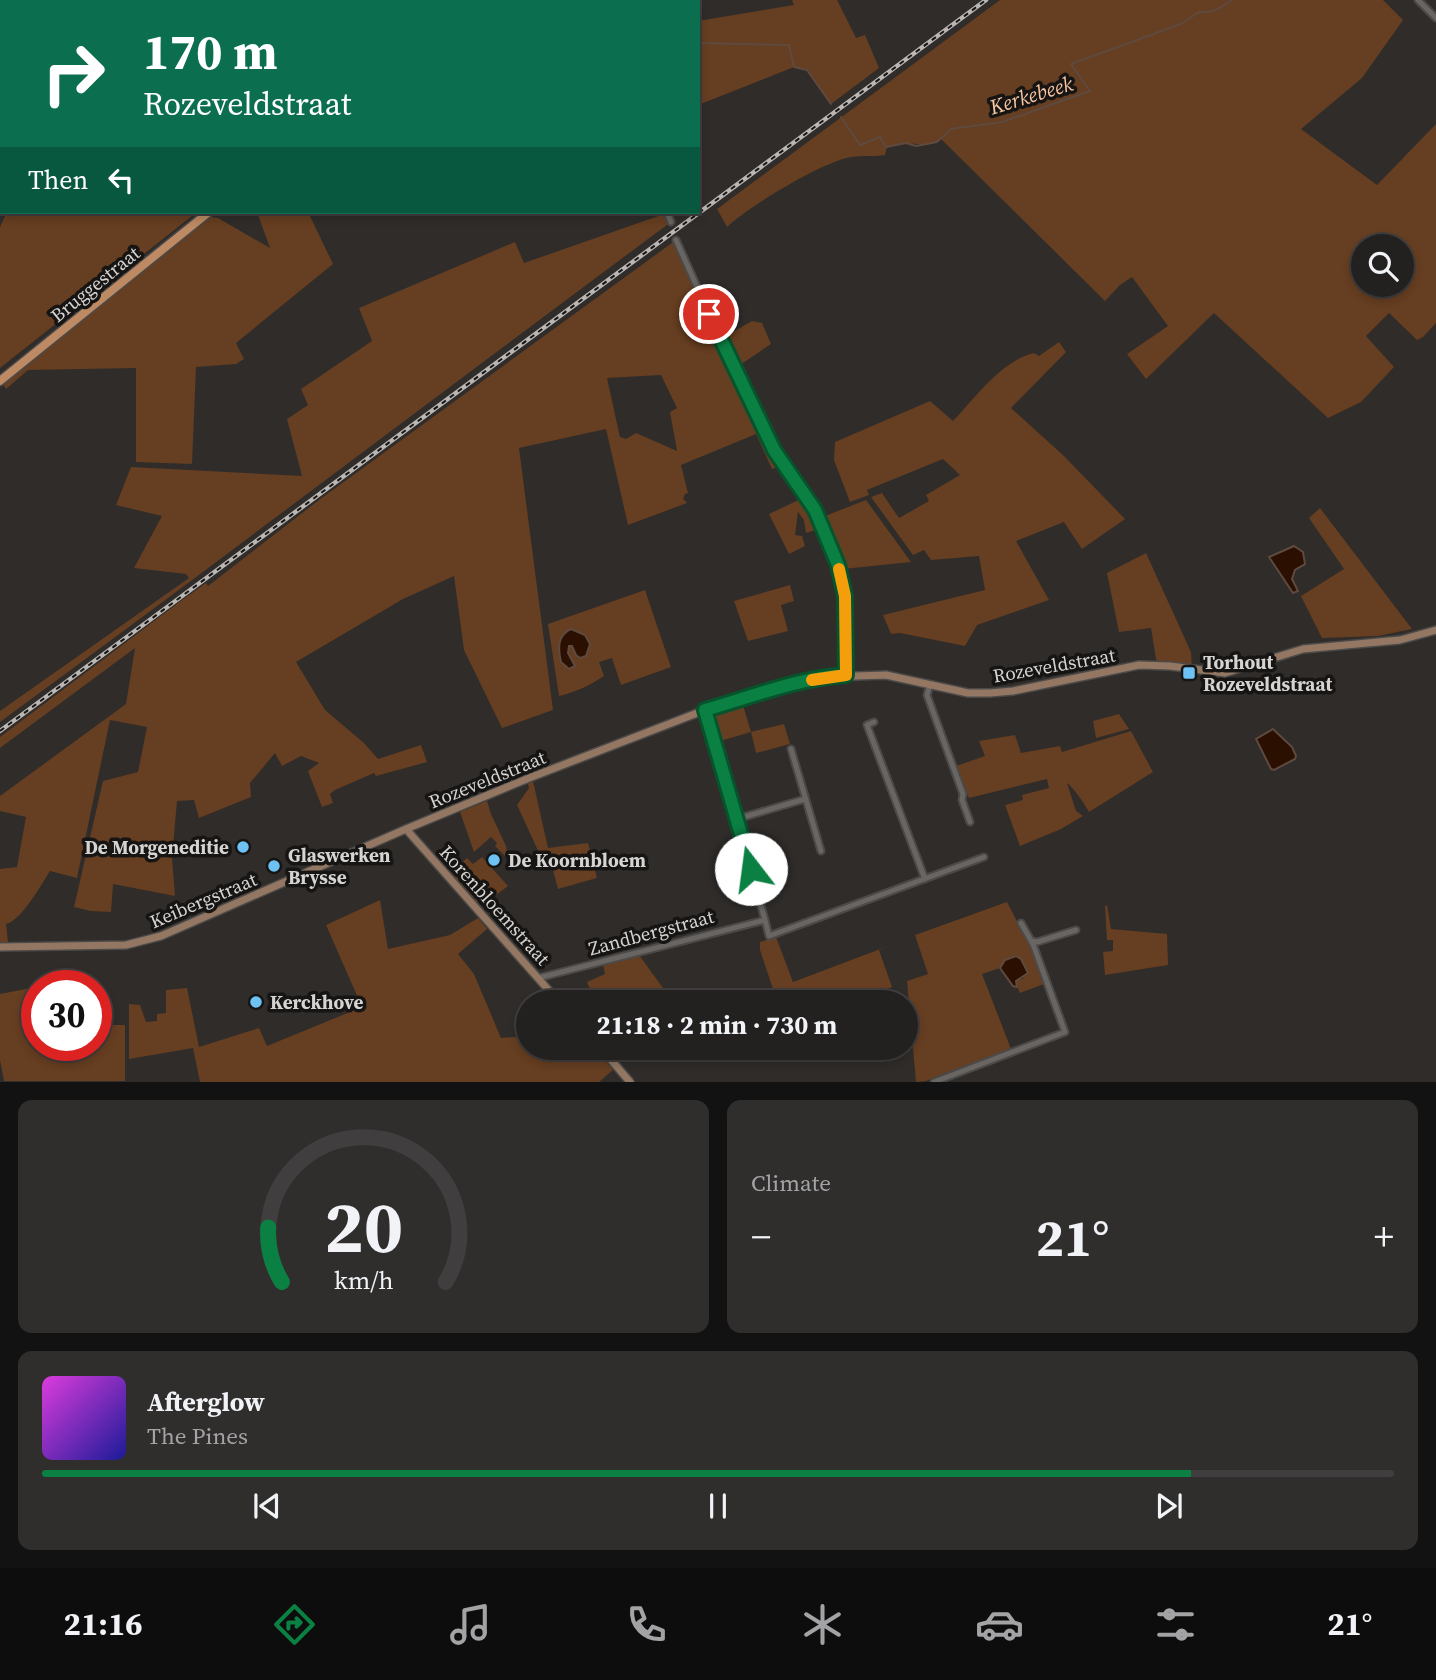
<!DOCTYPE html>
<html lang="en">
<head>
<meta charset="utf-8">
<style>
	:root { --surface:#232120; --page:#2f2e2d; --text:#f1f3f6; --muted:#a3a3a5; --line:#403e3e; --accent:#0b8043 }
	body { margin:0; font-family:"Source Serif 4",serif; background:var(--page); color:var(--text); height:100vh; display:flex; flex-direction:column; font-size:26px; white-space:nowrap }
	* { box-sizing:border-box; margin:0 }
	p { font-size:23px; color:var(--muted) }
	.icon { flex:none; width:38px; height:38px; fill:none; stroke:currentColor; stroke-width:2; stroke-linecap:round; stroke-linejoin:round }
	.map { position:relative; height:1082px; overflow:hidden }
	.side { display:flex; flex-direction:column; gap:18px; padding:18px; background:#131212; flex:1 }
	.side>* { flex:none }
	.top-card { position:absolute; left:0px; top:0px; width:700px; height:214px; box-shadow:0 4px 10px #0003,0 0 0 2px var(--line); background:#0b6e4f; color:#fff; overflow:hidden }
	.buttons { position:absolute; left:1351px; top:234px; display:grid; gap:14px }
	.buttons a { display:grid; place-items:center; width:63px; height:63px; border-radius:50%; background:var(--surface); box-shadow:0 4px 10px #0003,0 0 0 2px var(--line); font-size:35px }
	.speed { position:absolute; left:21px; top:970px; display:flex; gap:14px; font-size:35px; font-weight:700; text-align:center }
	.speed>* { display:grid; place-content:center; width:91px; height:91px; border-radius:50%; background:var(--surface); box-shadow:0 4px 10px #0003,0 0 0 2px var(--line); line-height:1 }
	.speed .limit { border:10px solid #d22; background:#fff; color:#111 }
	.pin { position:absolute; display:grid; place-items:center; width:60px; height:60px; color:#fff; margin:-30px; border:4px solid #fff; border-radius:50%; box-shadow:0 2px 7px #0007 }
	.me { position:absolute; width:77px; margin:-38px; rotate:345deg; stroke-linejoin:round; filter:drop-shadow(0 0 5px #0008) }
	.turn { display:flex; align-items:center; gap:24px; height:147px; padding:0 28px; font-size:32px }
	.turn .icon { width:91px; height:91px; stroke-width:2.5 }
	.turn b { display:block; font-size:49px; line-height:60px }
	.then { display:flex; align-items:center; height:66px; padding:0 28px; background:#0003; gap:14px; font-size:26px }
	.big { font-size:52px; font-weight:700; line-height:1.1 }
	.side .widget { flex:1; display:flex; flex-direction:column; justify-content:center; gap:10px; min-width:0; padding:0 24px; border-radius:14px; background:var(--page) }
	.side .dial { align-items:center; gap:0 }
	.dial svg { height:182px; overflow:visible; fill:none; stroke:var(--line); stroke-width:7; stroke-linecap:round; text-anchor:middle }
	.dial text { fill:var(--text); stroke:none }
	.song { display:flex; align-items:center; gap:21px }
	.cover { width:84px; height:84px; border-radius:10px; background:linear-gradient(135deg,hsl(300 70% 55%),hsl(240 70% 35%)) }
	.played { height:7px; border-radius:4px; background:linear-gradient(90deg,var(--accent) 85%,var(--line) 85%) }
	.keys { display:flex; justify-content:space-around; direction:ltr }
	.heat { display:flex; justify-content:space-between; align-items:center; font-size:38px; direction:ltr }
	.side .tiles { flex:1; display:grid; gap:18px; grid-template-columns:1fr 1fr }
	.widget:last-child { grid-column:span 2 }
	.trip { position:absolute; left:516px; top:990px; width:402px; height:70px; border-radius:35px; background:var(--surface); box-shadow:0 4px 10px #0003,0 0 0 2px var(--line); font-weight:700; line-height:70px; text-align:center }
	.tabs { display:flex; height:112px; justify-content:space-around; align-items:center; background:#0e0d0d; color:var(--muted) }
	.tabs .icon { width:49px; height:49px }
	.tabs .selected { color:var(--accent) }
	.tabs b { font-size:32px; color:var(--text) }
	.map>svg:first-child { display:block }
	.green { fill:#663e21; fill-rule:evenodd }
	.water { fill:#2b0f00; stroke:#5e4a3f; stroke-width:2 }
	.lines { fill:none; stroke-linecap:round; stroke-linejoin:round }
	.stream { stroke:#5e4a3f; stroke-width:2 }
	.street-casing { stroke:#4c4a48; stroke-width:9 }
	.secondary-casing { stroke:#4c4a48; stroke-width:10 }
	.primary-casing { stroke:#4c4a48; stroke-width:11 }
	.street { stroke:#686562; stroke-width:5 }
	.secondary { stroke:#937762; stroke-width:7 }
	.primary { stroke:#be8a63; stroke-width:8 }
	.rail-casing { stroke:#b9b6b4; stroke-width:4.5 }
	.rail { stroke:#161514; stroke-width:2; stroke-dasharray:5; stroke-linecap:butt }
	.route-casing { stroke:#07532c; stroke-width:18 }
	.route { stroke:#0b8043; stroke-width:12 }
	.slow { stroke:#f59e0b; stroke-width:12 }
	.poi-dot { fill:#6ec2f3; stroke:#161514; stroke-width:2.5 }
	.labels { text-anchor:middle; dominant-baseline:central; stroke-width:7; stroke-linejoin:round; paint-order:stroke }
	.street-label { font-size:19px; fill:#d6d4d2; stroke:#161514 }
	.poi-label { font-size:19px; font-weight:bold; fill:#d6d4d2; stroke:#161514; text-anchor:start }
	.water-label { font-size:21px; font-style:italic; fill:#fac7a3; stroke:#161514 }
</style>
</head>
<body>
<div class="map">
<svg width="1436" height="1082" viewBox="0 0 1436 1082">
	<rect width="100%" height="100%" fill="#2f2c2a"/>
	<path class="green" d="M 0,0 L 111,2 L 2,2 L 2,190 Z
		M 792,0 L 837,0 L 856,38 L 865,35 L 879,68 L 831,104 L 807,70 L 794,67 L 698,105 L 698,21 L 794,5 Z
		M 1000,0 L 1383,0 L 1403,20 L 1362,78 L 1301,129 L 1377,185 L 1436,124 L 1436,323 L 1423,337 L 1417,340 L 1389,313 L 1366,336 L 1394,367 L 1361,402 L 1328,418 L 1214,313 L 1146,379 L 1127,354 L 1168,326 L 1132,277 L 1120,285 L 1105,301 L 941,139 C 928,147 919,144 905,143 C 900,143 892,146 887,147 L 885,155 C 874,157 863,155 852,157 C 823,161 748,207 727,227 L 717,209 ZM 1363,247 L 1402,247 L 1402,285 L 1363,285 Z
		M 7,212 L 197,212 L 0,368 L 0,227 Z
		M 257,212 L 308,212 L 333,264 L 236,343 L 244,359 L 236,364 L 196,367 L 192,464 L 136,462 L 136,368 L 28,370 L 6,389 L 3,384 L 211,217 L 218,218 L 270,248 Z
		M 667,213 L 671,222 C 447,388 225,557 0,722 L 0,711 L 189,578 L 186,574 L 134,568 L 162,516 L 116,505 L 131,467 L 302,476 L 287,419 L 308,405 L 301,389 L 372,341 L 359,308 L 515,242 L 524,263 Z
		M 676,240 L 721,339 L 752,321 L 762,323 L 771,344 L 734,369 L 752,409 L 784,465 L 772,469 L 756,434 L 681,465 L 688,493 L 685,494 L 683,499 L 687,503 L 628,525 L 606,429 L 519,448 L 553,710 L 502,728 L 464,650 L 454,576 L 403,599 L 296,662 L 325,710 L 364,743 L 378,759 L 421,745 L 427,762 L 376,776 L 374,773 L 335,790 L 330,794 L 333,803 L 322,807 L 308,771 L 319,763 L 301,756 L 282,766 L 275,753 L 250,783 L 251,797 L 199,818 L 194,800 L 177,801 L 172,858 L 175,896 L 113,884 L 111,912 L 91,911 L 74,907 L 103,781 L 138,772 L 147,727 L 110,720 L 77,878 L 50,871 C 41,885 22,920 6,924 L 8,942 L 0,942 L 0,869 L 17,867 L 26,817 L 0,811 L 0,796 L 126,704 L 135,648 L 0,748 L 0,737 L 182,600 L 206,583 L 208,586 L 319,500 ZM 661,375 L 677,408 L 670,412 L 677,451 L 636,433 L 626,439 L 620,437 L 607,378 Z
		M 1059,342 L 1066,352 L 1011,408 L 1064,456 L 1125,519 L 1082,549 L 1064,522 L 1016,541 L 1049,600 L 977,625 L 965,646 L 900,633 L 891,634 L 883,615 L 985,590 L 979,556 L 931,560 L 924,550 L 913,555 L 871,497 L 882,493 L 899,518 L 929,501 L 926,495 L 960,475 L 943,459 L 867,490 L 869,495 L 850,502 L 834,460 L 835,442 L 930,401 L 953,421 C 976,397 1001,361 1034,353 L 1039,356 Z
		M 805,497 L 822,528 L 806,533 L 804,520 L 798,512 L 795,535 L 802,536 L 805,546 L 789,554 L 769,514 Z
		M 866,500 L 911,562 L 843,569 L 826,528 L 825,516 Z
		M 1320,508 L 1412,629 L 1378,636 L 1322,638 L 1301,596 L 1344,569 L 1309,518 Z
		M 1146,553 L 1191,652 L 1192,670 L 1157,665 L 1151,628 L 1119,632 L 1107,573 Z
		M 790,585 L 794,601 L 781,605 L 788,631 L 748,641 L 734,601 Z
		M 645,590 L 671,667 L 621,685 L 612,658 L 599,662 L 604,676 C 589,686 576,692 559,696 L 548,624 Z
		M 743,705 L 751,732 L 784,724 L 790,744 L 756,753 L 751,732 L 720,741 L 714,718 L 717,712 Z
		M 1119,714 L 1129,729 L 1096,738 L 1093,721 Z
		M 1131,731 L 1153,772 L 1089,812 C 1086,806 1074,788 1067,783 L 1076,811 L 1083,816 L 1061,829 L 1020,846 L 1005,805 L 1023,800 L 1022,795 L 1049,788 L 1047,779 L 969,798 L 956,766 L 985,756 L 979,741 L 1015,735 L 1021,753 L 1060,746 L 1062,752 Z
		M 533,781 L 548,848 L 588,843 L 597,878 L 558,889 L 549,855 L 541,857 L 517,805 L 529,788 L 528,784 Z
		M 487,801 L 491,814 L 506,846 L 507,852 L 505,856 L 495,846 L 497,843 L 491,837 L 474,852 L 460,812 Z
		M 482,857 L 508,886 L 496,895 L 477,902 L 450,873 L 467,858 L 473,864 Z
		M 380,900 L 388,949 L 450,935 L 478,918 L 487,929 L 458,954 L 474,974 L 501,1038 L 528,1036 L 528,1048 L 550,1048 L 552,1059 L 565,1048 L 594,1048 L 613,1070 L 599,1082 L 200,1082 L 193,1048 L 129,1059 L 129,1004 L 140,1005 L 146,1022 L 157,1021 L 157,1014 L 166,1013 L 166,990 L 187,988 L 199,1047 L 259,1028 L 267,1046 L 362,1007 L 326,925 Z
		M 1007,902 L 1029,944 L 1044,984 L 1020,993 L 1015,981 L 1024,978 L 1003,967 L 982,974 L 1011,1049 L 926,1081 L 916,1082 L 907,981 L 928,974 L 915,935 Z
		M 1107,905 L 1111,929 L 1167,934 L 1168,965 L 1105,975 L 1103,952 L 1113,951 L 1113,940 L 1107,940 L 1105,906 Z
		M 776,937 L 793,982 L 891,945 L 879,950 L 892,987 L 850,1003 L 751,1003 L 773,989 L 760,950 L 760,942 Z
		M 639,955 L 674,1003 L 618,1003 L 616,1000 L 621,995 L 595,1001 L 587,982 L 605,974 L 603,965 Z
		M 31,988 L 37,990 L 37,1016 L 30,1017 L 31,1020 L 37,1020 L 37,1045 L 96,1045 L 96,1016 L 108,1016 L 109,1025 L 125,1025 L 125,1081 L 4,1081 L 0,1060 L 0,994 Z"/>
	<path class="water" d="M 1294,546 L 1303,552 L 1305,564 L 1295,570 L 1292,579 L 1298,591 L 1293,593 L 1269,557 Z
		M 571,629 L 585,635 L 590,644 L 586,656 L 580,658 L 576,655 L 572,646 L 569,646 L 568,653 L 575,666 L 569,669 L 561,662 C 558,649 557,635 571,629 Z
		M 1273,729 L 1292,747 L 1296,756 L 1295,759 L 1274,770 L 1271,769 L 1256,739 Z
		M 1016,956 L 1021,959 L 1028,973 L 1016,981 L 1017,987 L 1013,986 L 1000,968 L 1005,960 Z"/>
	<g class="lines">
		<path class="stream" d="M 107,0 L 113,2
			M 229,0 L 230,2
			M 311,0 L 315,2
			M 282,2 L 285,0
			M 698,43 L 789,45 L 794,67 L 807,70 L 831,104
			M 841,117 L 860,145 L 880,137 L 886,147 L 906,143 L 916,146 L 937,142 L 951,129 L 1002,122 L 1090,91 L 1071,64 L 1181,24 L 1199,12 C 1213,14 1221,7 1232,0"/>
		<g class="street-casing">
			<path id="street" d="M 575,0 L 576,2
				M 1418,0 L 1436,18
				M 667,212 L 671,222
				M 676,240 L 752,409 L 773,450 L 821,521 L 838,566 L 845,595 L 846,675
				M 930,685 L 927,695 L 963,794 L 962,800 L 970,822
				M 874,722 L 867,725 L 925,879
				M 791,749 L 821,851
				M 737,819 L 805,799
				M 765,920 L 769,936 L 984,857
				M 1032,941 L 1037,942 L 1076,930
				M 538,978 L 765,920 L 705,710
				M 934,1082 L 1065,1032 L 1033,944 L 1021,923"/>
		</g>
		<g class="secondary-casing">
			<path id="secondary" d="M 406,829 L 560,1003
				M 0,947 L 126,945 L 161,936 L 406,829 L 529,778 L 705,710 L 826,677 L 886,675 L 968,693 L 990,693 L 1013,691 L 1139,665 L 1170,666 L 1225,673 L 1303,649 L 1400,640 L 1436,630
				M 601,1048 L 630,1082"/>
		</g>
		<g class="primary-casing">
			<path id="primary" d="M 469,2 L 472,0
				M 0,381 L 209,212"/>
		</g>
		<use href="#street" class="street"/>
		<use href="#secondary" class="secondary"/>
		<use href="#primary" class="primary"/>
		<g class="rail-casing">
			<path id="rail" d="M 0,731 L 986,0"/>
		</g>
		<use href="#rail" class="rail"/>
	</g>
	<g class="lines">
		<g class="route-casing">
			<path id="route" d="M 709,314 L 774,450 L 815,510 L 838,565 L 845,596 L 846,675 C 798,678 751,697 705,710 L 751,869"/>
		</g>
		<use href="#route" class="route"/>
		<path class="slow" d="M 812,680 L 846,675 L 845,596 L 839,569"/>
	</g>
	<g class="poi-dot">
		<rect x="1182" y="666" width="14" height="14" rx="3.5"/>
		<circle cx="243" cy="847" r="7"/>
		<circle cx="494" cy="860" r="7"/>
		<circle cx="274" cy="866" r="7"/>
		<circle cx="256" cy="1002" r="7"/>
	</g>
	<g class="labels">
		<g class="street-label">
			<text transform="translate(95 284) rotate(-39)">Bruggestraat</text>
			<text transform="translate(1054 665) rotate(-10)">Rozeveldstraat</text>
			<text transform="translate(487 779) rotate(-22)">Rozeveldstraat</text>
			<text transform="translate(203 900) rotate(-23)">Keibergstraat</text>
			<text transform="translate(495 905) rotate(48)">Korenbloemstraat</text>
			<text transform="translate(651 932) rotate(-15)">Zandbergstraat</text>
		</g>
		<g class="poi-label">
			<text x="1203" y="662">Torhout<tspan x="1203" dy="22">Rozeveldstraat</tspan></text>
			<text x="229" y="847" text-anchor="end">De Morgeneditie</text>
			<text x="288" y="855">Glaswerken<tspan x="288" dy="22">Brysse</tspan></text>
			<text x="508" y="860">De Koornbloem</text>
			<text x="270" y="1002">Kerckhove</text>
		</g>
		<g class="water-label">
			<text transform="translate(1031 95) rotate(-17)">Kerkebeek</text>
		</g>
	</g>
</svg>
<div class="buttons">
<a><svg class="icon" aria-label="search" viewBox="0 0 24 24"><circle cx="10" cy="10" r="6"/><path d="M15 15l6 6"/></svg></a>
</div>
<div class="speed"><div class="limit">30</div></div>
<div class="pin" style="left:709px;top:314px;background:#d93025"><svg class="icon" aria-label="arrive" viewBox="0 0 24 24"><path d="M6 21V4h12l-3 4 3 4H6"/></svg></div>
<svg class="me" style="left:751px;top:869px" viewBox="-20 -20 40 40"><circle r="19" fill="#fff"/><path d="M0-13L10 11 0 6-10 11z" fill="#0b8043"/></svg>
<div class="trip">21:18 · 2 min · 730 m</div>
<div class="top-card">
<div class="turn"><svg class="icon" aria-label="right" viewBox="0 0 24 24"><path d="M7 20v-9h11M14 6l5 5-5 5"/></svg><div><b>170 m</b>Rozeveldstraat</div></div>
<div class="then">Then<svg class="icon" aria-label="left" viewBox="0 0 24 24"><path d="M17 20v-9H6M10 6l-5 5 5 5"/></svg></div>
</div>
</div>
<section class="side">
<div class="tiles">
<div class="widget dial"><svg viewBox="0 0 100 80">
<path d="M14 69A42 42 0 1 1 86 69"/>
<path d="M14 69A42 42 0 0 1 8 45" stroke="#0b8043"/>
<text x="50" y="56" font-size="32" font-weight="700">20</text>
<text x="50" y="72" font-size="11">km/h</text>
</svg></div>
<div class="widget"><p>Climate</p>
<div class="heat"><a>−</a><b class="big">21°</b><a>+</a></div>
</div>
<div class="widget">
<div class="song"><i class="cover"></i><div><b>Afterglow</b><p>The Pines</p></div></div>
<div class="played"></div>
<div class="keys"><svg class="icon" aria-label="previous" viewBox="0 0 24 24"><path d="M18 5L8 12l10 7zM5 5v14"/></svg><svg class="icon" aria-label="pause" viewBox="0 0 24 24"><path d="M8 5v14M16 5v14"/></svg><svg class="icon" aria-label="next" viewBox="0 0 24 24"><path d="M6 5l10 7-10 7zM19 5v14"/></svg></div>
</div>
</div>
</section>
<nav class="tabs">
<b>21:16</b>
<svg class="icon selected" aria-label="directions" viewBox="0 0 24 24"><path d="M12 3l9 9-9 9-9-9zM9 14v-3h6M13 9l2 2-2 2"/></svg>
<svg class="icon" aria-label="music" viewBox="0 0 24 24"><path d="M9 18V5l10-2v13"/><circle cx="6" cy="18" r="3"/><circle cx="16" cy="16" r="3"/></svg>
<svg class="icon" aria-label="phone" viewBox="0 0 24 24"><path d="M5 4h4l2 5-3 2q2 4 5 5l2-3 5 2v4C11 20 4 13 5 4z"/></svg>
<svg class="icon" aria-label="climate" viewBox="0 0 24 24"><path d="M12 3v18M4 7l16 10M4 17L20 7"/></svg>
<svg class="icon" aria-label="car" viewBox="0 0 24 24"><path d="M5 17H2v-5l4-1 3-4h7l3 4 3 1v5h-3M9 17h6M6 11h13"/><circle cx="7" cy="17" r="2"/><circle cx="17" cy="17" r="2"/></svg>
<svg class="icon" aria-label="filters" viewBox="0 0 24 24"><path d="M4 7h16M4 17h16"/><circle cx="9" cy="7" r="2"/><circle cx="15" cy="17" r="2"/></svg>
<b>21°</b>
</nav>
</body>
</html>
